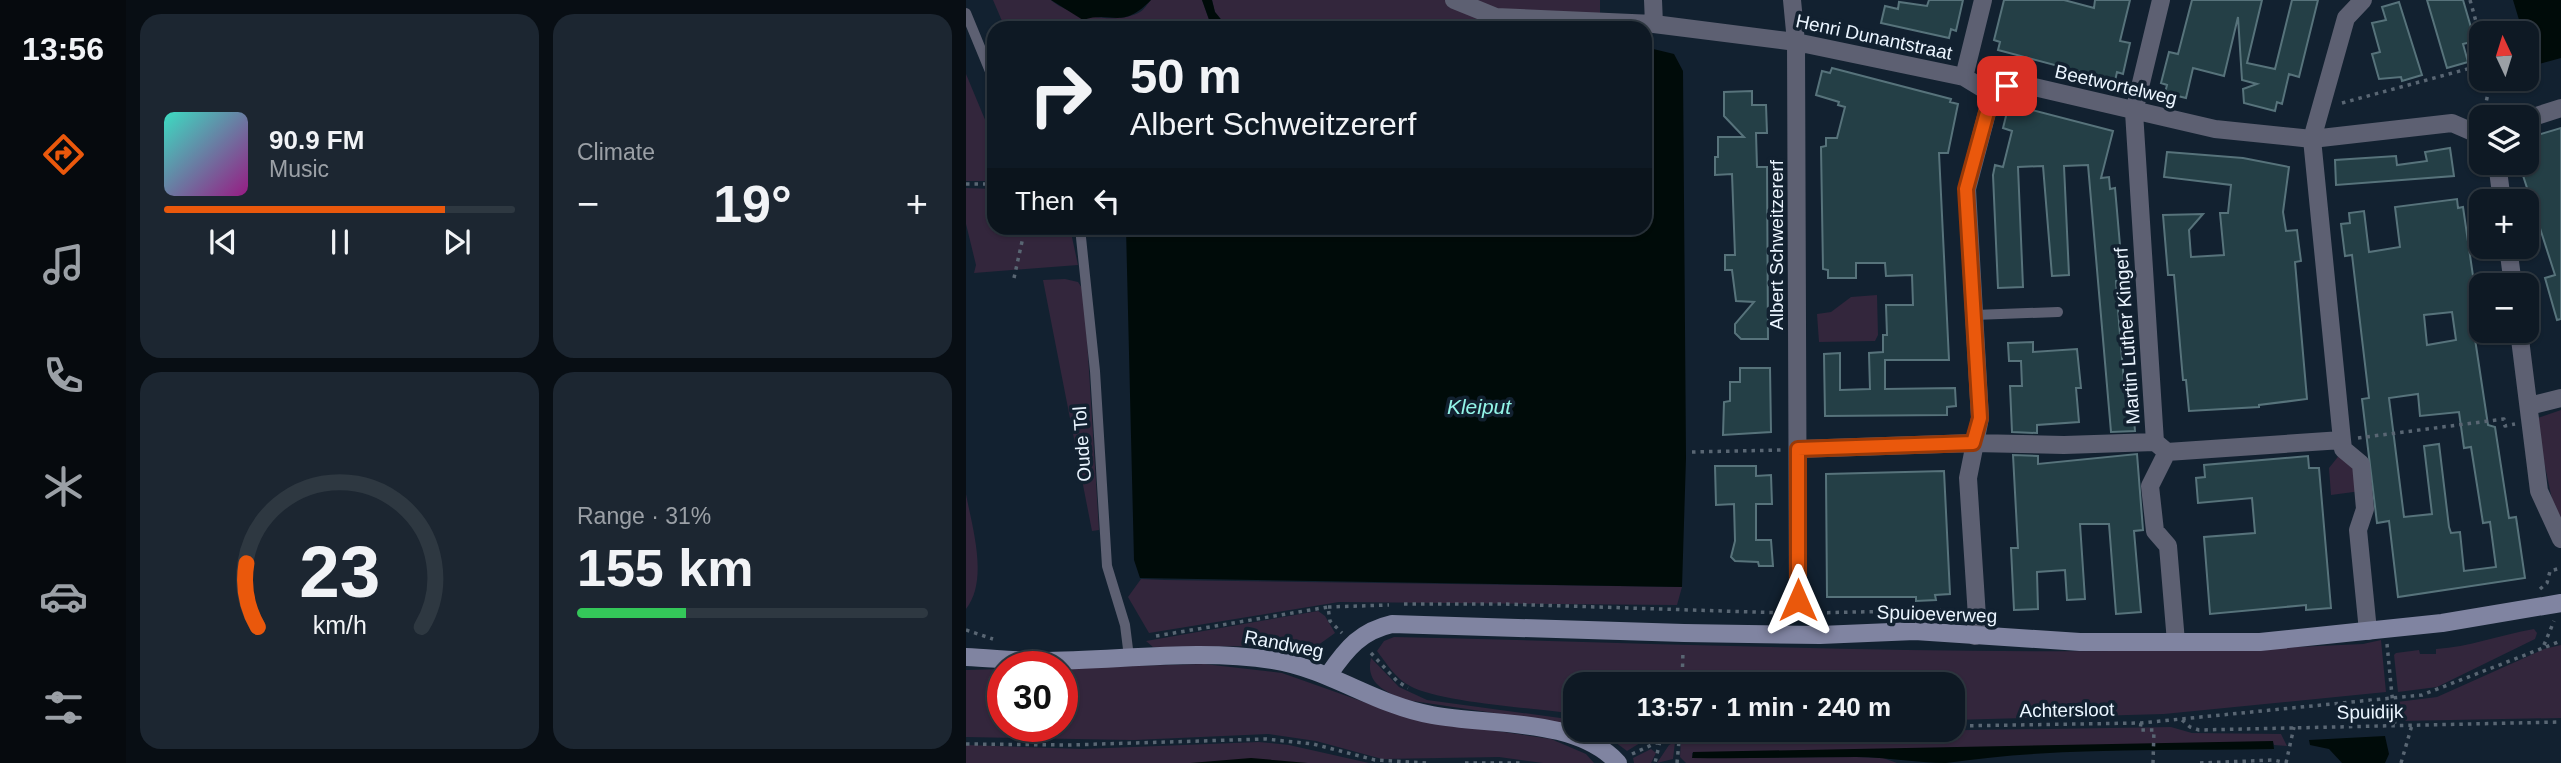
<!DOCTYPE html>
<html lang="en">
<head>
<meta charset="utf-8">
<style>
	:root { --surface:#0e1924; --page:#1c2631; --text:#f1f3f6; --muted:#9ba0a6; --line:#2e3841; --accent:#ea580c }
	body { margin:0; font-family:Arial,sans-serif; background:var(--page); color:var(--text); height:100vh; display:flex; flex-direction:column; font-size:26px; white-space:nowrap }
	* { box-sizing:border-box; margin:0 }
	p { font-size:23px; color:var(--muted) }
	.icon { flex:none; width:38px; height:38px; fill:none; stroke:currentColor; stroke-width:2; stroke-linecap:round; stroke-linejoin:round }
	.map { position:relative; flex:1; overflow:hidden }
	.drawer { display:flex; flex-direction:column; gap:14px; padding:14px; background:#080e14; width:840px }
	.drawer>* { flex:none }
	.guide { position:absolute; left:21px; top:21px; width:665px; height:214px; border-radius:21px; box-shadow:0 2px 5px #0004,0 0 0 2px var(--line); background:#0e1924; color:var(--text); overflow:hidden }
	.needle { width:46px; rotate:356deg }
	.fabs { position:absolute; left:1503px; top:21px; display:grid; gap:14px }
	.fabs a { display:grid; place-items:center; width:70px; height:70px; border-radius:14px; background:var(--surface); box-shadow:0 2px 5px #0004,0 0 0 2px var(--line); font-size:35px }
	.speed { position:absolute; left:21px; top:651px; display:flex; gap:14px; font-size:35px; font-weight:700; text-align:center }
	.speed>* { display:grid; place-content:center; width:91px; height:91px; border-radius:50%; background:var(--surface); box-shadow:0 2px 5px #0004,0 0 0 2px var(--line); line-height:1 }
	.speed .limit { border:10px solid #d22; background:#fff; color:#111 }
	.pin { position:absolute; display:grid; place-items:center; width:60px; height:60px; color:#fff; margin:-30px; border-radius:14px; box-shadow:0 4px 10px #0006 }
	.me { position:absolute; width:77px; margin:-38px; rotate:0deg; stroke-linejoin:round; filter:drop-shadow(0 0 5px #0008) }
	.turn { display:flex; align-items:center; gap:24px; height:147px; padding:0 28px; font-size:32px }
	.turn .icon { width:91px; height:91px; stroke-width:2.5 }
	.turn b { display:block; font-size:49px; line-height:60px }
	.then { display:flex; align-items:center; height:66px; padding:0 28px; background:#0003; gap:14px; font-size:26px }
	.big { font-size:52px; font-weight:600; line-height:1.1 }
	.drawer .tile { flex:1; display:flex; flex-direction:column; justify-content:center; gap:10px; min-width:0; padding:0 24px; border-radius:21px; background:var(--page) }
	.drawer .dial { align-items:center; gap:0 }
	.dial svg { height:182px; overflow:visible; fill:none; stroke:var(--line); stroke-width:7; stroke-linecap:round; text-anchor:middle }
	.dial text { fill:var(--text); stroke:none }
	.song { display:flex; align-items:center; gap:21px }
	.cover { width:84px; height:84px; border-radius:10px; background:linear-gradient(135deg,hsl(170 70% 55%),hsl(310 70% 35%)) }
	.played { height:7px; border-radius:4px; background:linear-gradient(90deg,var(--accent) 80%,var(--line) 80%) }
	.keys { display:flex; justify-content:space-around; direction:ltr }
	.heat { display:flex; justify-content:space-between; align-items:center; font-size:38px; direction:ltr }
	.charge { height:10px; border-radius:5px; background:linear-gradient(90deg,#34c759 31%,var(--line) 0) }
	.drawer .tiles { flex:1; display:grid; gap:14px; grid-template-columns:repeat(2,1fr) }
	.trip { position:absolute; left:597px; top:672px; width:402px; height:70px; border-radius:21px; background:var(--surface); box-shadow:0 2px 5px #0004,0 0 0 2px var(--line); font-weight:600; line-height:70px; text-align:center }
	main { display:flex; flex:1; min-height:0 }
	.dock { display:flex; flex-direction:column; width:126px; justify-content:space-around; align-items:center; background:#060a0e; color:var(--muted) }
	.dock .icon { width:49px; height:49px }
	.dock .selected { color:var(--accent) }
	.dock b { font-size:32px; color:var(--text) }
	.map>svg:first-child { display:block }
	.green { fill:#33263c }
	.water { fill:#000b09 }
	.building { fill:#243f46; stroke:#57737b; stroke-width:2; fill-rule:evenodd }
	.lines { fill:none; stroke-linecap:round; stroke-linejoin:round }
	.path { stroke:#596673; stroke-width:3.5; stroke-dasharray:3.5 5; stroke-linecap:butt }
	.lane { stroke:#5d6072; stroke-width:10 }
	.street { stroke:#5d6072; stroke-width:18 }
	.secondary { stroke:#8084a1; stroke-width:18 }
	.route-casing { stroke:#983908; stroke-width:18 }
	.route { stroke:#ea580c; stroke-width:12 }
	.labels { text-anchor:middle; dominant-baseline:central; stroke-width:7; stroke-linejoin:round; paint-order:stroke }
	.street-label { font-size:19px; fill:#ebf5ff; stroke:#122130 }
	.water-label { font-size:21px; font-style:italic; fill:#93f5e8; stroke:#122130 }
</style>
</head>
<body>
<main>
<nav class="dock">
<b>13:56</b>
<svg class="icon selected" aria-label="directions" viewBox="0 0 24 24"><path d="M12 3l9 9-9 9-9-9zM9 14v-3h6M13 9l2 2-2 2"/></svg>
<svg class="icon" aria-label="music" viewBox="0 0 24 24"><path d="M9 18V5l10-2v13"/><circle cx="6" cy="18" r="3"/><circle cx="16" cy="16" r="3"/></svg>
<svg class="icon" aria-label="phone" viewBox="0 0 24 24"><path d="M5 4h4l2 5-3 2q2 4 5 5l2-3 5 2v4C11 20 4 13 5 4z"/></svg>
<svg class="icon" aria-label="climate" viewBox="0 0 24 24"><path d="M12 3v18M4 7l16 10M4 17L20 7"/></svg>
<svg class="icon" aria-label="car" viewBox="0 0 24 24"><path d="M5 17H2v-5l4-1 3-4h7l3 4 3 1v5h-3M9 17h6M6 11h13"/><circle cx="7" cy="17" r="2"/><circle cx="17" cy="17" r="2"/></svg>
<svg class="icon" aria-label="filters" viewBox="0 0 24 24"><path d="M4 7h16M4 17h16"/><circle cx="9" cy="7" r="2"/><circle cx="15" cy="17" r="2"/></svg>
</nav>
<section class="drawer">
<div class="tiles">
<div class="tile">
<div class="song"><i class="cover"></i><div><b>90.9 FM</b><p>Music</p></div></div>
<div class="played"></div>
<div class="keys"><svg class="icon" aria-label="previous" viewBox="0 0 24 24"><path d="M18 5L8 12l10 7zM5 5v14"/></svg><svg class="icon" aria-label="pause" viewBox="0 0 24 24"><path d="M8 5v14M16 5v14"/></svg><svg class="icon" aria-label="next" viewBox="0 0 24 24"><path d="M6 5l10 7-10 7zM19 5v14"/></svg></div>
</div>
<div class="tile"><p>Climate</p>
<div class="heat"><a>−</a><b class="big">19°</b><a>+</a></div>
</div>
<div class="tile dial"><svg viewBox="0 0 100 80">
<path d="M14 69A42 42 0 1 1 86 69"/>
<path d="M14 69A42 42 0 0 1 9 41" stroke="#ea580c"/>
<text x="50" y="56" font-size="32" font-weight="700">23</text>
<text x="50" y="72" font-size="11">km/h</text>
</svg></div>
<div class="tile"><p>Range · 31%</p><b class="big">155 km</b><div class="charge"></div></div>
</div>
</section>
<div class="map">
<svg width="1595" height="763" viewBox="0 0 1595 763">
	<rect width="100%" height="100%" fill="#122130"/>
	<path class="green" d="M 27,0 L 85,0 C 102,16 153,25 174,12 C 178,10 182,3 185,0 L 236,0 L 246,28 L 39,28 Z
		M 246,0 L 480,0 L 572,28 L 262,28 L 249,12 Z
		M 497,0 L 634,0 L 634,15 L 554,16 Z
		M 0,74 L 20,122 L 28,119 L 28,181 L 0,181 Z
		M 0,188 L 28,189 L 28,228 L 104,228 L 112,265 L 8,273 L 10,265 L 0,224 Z
		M 99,279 L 112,282 L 118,291 L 133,530 L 126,531 L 77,280 Z
		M 911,295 L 912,335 L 909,341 L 853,342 L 851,314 L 865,312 L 885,297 Z
		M 1595,410 L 1595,520 L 1588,509 L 1569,419 Z
		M 1375,453 L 1391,464 L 1395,491 L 1365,495 L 1363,468 Z
		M 0,494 C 6,527 23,580 0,609 Z
		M 175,579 L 199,580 L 716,587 L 711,605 L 373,602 L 183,633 L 162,597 Z
		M 352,611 L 359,616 L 369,633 L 348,648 L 330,651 L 300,646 L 187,647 L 180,641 Z
		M 1568,629 L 1571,633 L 1569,639 L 1471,687 L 1432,692 L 1428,655 L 1430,653 L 1453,650 L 1454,654 L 1470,654 L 1470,649 C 1503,647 1533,635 1568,629 Z
		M 428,637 C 751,644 1074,661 1397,644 L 1415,640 L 1420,692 L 1198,714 L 987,720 L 987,684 L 609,684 L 609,714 C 569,708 476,703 444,686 C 429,678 421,664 411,651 L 418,641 Z
		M 1595,645 L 1595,718 L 1434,721 L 1431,702 L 1471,697 L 1578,649 Z
		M 405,658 L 433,687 L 461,700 L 609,720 L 609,725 L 440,700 C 419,692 399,683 405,658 Z
		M 238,664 L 316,673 L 443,718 L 585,739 L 620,754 L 628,763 L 577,763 L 533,757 L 416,759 L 350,741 L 302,734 L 168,740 L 0,737 L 0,670 L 37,669 L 37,726 L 96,726 L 96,668 Z
		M 1205,727 L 1226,733 L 1315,734 L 1321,746 L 1308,745 L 1307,742 L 726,753 L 727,758 L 890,757 L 917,758 L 931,763 L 720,763 L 714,757 L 715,739 L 748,734 Z
		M 633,730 L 679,730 L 682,738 L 661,751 Z
		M 293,742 L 323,745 L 403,763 L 0,763 L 0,745 L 117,749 Z
		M 709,742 L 707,759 L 691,763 L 703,745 Z
		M 685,749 L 690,753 L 685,763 L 668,763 L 667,758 Z"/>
	<path class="water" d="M 85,0 L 185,0 C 155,31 147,10 117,20 Z
		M 236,0 L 246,0 L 249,12 L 262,28 L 246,28 Z
		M 1547,0 L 1595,0 L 1595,58 L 1566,66 L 1561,33 L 1557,33 Z
		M 679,47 L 708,54 L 717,71 L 720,458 L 716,587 L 174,578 L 168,560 L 160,228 L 679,228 Z
		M 1419,736 L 1423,754 L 1419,763 L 1376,763 L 1363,749 L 1344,745 L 1343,740 Z
		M 1307,741 L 1308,749 C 1200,751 1087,747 980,763 C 949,763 921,757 891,757 C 836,757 781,759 726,758 L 727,752 Z
		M 285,758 L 342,763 L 224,763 Z"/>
	<path class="building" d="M 963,0 L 997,0 L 990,31 L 985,29 L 983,38 L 915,23 L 919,6 L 932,9 L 933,2 L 961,6 Z
		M 1038,0 L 1098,0 L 1128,8 L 1129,0 L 1164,0 L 1154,41 L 1164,43 L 1157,74 L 1151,72 L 1149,81 L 1032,50 L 1034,42 L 1028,40 Z
		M 1226,0 L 1296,0 L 1281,63 L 1309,69 L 1326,0 L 1352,0 L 1333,77 L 1323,74 L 1316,104 L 1311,102 L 1309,111 L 1278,103 L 1277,89 L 1291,84 L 1276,80 L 1272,17 L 1258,76 L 1227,68 L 1220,98 L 1199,93 L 1201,85 L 1195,83 L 1203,52 L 1212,54 Z
		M 1461,0 L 1497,0 L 1509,41 L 1497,44 L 1502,62 L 1481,68 Z
		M 1433,2 L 1456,75 L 1436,81 L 1435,77 L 1413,79 L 1406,54 L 1414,52 L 1406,23 L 1420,20 L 1416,7 Z
		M 866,68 L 985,99 L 984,102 L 992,104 L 982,153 L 973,153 L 983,360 L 919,360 L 919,389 L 989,388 L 990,406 L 981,407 L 981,415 L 859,416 L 858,354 L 874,353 L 874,390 L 904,389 L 903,353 L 917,352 L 917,335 L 921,335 L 920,305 L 947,305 L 946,275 L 920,276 L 919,263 L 890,263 L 890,278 L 862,278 L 862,270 L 857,269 L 855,147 L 860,146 L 860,138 L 871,138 L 879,107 L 872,105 L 873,102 L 850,95 L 856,71 L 864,73 Z
		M 786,91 L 786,105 L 800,105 L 801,133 L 790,133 L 791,167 L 801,167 L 802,339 L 775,339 L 769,333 L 769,324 L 788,302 L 770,301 L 766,270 L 759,270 L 759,255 L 769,255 L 766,174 L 749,175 L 749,157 L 752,157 L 752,137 L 778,137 L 758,116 L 758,92 Z
		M 1043,104 L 1147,131 L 1135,178 L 1143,177 L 1144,189 L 1149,188 L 1157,280 L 1150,281 L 1153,322 L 1158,382 L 1165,382 L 1169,431 L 1145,432 L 1122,165 L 1098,166 L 1103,275 L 1086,276 L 1077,166 L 1052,167 L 1057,287 L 1032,288 L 1027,175 L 1029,165 L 1037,167 L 1046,131 L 1037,128 Z
		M 1595,128 L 1595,319 L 1591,320 L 1579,278 L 1589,275 L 1553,163 L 1561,163 L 1561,138 Z
		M 1484,148 L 1488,176 L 1370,185 L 1369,160 L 1430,156 L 1431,165 L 1461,161 L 1459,152 Z
		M 1201,152 L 1277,158 L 1323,167 L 1317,212 L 1320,231 L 1331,230 L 1333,246 L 1335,261 L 1329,262 L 1341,399 L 1293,405 L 1293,407 L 1223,411 L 1220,380 L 1217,380 L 1208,275 L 1202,275 L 1197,215 L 1237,214 L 1223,230 L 1225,257 L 1258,255 L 1254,213 L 1262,213 L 1265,185 L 1198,177 Z
		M 1491,199 L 1492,208 L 1497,207 L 1516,338 L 1509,339 L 1522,425 L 1529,427 L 1543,518 L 1550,517 L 1559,578 L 1432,597 L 1423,521 L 1411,523 L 1396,399 L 1403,398 L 1386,255 L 1379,256 L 1375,224 L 1384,223 L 1383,213 L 1398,211 L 1403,252 L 1434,247 L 1429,207 ZM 1486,312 L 1490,340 L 1461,345 L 1458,315 ZM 1452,394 L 1454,416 L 1493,412 L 1498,448 L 1505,447 L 1517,523 L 1524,522 L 1530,567 L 1498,571 L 1494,532 L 1485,533 L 1483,527 L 1473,444 L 1458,446 L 1466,514 L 1438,517 L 1423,398 Z
		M 1067,342 L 1067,352 L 1111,349 L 1115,388 L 1110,388 L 1113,422 L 1071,425 L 1071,433 L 1046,432 L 1044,386 L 1056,386 L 1055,361 L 1043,361 L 1042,343 Z
		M 774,368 L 804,368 L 805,432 L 757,435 L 758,402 L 764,401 L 764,382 L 774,382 Z
		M 1171,454 L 1177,530 L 1168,531 L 1175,612 L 1150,614 L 1143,524 L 1114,524 L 1119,599 L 1101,600 L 1099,570 L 1071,572 L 1072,609 L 1048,610 L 1045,548 L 1052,548 L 1047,455 L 1072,456 L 1072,464 Z
		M 1342,456 L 1343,468 L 1353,468 L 1365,608 L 1340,610 L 1340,605 L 1244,614 L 1238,537 L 1289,533 L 1286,498 L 1232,503 L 1230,478 L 1239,477 L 1238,465 Z
		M 749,466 L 790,466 L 790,476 L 805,475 L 806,504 L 790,504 L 790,540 L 805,540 L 807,566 L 793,566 L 792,562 L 769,561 L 765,557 L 769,541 L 768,504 L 750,505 Z
		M 978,471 L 984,594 L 969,595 L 970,600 L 950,601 L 950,597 L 861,597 L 860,474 Z"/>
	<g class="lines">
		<path class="path" d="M 1504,0 L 1516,43
			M 1376,103 L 1516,65
			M 1517,117 L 1525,79
			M 0,184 L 28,184
			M 48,278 L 59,228
			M 1392,438 L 1538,419 L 1539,426 L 1549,424
			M 726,452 L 815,450
			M 1574,589 L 1581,583 L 1584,571 L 1595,568
			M 438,604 L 538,604 L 819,613
			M 362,607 L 423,605
			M 844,613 L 982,610 L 993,613
			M 0,630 L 27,639
			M 190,636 L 362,607 L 364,621 L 376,633
			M 1421,644 L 1429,726
			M 1578,645 L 1588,621
			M 405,653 L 431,681 L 442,688
			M 716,684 L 717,651
			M 1216,720 L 1224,727 L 1233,730 L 1595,722
			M 1175,723 L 1174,730 L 1188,730 L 1187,763
			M 987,726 L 1175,723 L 1456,695 L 1595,641
			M 682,730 L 694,741 L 689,763
			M 0,744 L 102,745 L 300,739 L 347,744 L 409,760 L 462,763
			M 666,754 L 714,732 L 754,730
			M 499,763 L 554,763
			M 711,763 L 714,730
			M 1234,763 L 1308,760 L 1320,763
			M 1320,763 L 1328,727
			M 1435,763 L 1446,725"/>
		<path class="lane" d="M 0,13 L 28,81
			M 114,228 L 129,371 L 141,566 L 159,625 L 163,657
			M 1008,315 L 1092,312"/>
		<path class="street" d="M 488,0 L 530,17 L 688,24 L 830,42 L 998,77 L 1026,94
			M 687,0 L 688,24
			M 826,0 L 830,42 L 832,600
			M 1195,0 L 1168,112 L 1189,442 L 1201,452 L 1376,440 L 1346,139 L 1380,18 L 1397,0
			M 998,77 L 1017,0
			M 1561,119 L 1595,108
			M 1531,163 L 1536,201
			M 1542,247 L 1547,285
			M 1553,331 L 1573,491 L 1595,539
			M 1563,406 L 1595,398
			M 1376,440 L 1377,449 L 1395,464 L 1399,509 L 1392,530 L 1402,631
			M 832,449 L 1007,443 L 1098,445 L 1189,442
			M 1201,452 L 1184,486 L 1189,531 L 1202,546 L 1210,642
			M 1009,636 L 1011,617 L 1002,478 L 1014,418 L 1001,189 L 1026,94 L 1041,86 L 1060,85 L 1249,129 L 1346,139 L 1486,123 L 1516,136"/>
		<path class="secondary" d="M 0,657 C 25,658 50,661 74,661 C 152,661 230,648 307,660 C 364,669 409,705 466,715 C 524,726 610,717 652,763
			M 363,674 C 381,648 395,631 426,624 L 718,633 L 854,635 L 949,631 L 1114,642 L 1294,642 L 1476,623 L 1595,603"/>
	</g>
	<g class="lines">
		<g class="route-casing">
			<path id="route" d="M 832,600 L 832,449 L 1007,443 L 1014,418 L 1000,189 L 1026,94 L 1041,86"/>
		</g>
		<use href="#route" class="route"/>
	</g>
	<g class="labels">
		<g class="street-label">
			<text transform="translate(908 37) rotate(12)">Henri Dunantstraat</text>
			<text transform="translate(1150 85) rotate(13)">Beetwortelweg</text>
			<text transform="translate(810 245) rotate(-90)">Albert Schweitzererf</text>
			<text transform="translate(1161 336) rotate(-94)">Martin Luther Kingerf</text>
			<text transform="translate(116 444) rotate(-94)">Oude Tol</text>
			<text transform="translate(971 614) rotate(2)">Spuioeverweg</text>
			<text transform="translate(318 644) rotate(11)">Randweg</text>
			<text transform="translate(1101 710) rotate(-1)">Achtersloot</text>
			<text transform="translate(1404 712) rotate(-1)">Spuidijk</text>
		</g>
		<g class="water-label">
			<text x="513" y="406">Kleiput</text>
		</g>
	</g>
</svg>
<div class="fabs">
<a><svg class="needle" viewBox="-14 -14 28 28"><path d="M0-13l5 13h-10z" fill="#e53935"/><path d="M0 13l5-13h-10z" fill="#9ba0a6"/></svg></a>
<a><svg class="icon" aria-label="layers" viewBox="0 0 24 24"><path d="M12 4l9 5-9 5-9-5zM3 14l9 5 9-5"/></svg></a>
<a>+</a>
<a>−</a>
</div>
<div class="speed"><div class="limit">30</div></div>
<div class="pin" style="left:1041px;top:86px;background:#d93025"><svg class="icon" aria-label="arrive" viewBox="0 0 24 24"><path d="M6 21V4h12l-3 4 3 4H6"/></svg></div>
<svg class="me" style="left:832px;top:600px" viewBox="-20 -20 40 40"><path d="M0-17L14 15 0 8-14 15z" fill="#ea580c" stroke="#fff" stroke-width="4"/></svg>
<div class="trip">13:57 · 1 min · 240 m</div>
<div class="guide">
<div class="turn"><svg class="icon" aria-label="right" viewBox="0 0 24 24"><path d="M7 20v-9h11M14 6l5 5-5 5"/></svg><div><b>50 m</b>Albert Schweitzererf</div></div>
<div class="then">Then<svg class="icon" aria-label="left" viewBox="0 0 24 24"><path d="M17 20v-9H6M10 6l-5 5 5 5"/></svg></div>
</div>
</div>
</main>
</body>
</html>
